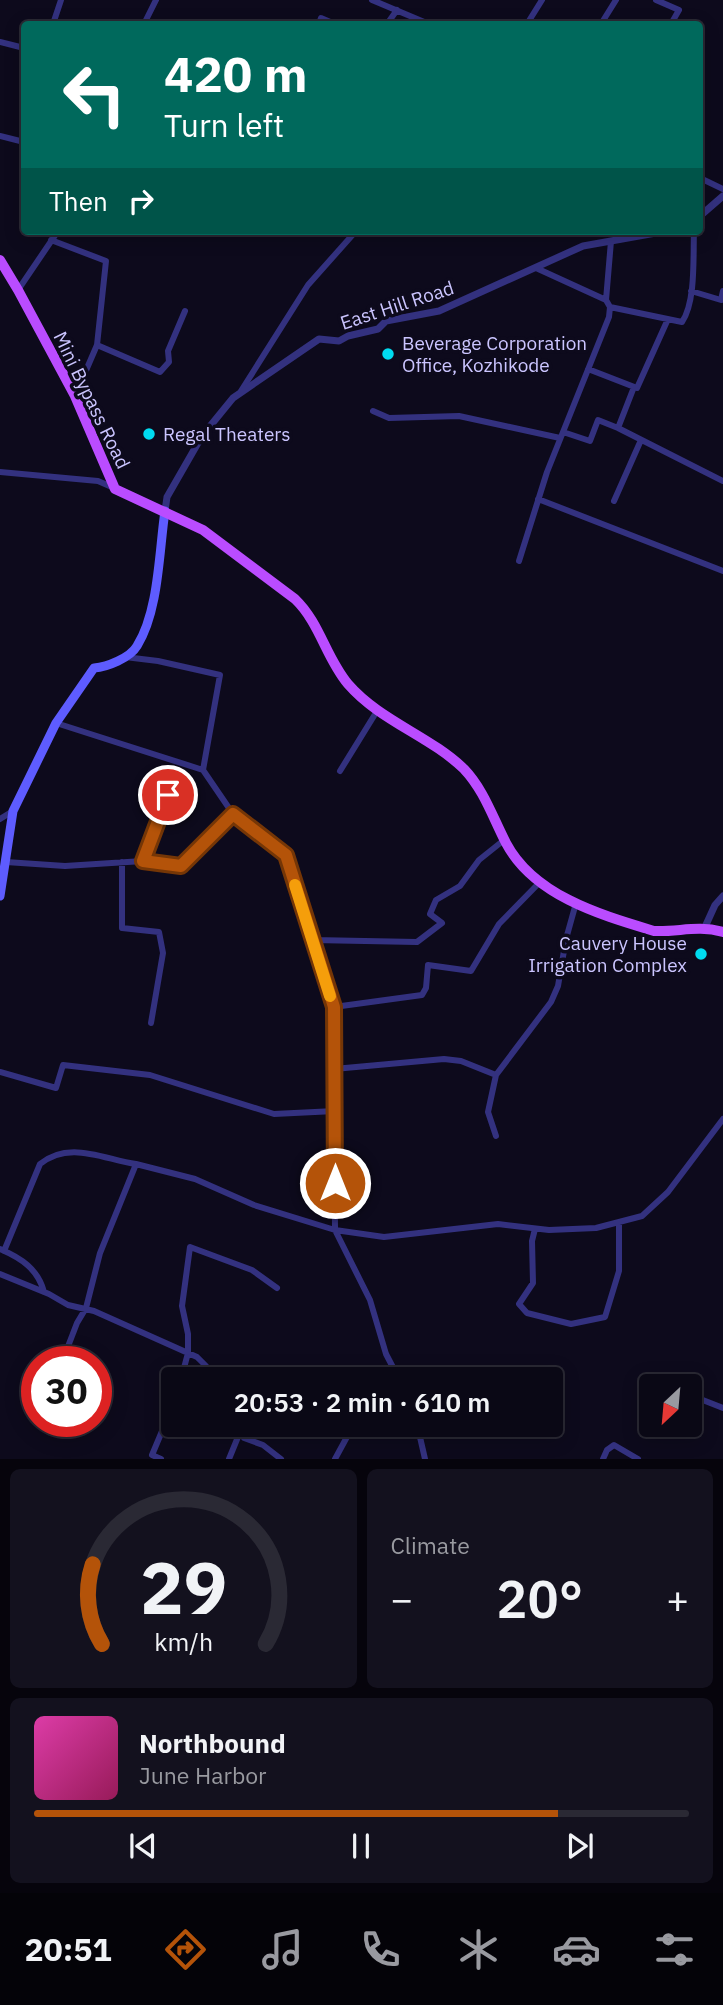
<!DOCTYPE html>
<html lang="en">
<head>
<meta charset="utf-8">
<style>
	:root { --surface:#0a0815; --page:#13111e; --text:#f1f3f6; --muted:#999aa0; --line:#2a2934; --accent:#b45309 }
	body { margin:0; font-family:"IBM Plex Sans",sans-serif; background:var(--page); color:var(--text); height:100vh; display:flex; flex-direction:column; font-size:26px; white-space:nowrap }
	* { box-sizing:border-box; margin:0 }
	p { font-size:23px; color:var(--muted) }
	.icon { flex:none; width:38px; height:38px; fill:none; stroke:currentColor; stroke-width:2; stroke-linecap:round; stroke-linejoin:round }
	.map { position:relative; height:1459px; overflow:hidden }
	.drawer { display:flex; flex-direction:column; gap:10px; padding:10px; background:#06040c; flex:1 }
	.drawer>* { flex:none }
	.guide { position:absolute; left:21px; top:21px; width:682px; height:214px; border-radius:7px; box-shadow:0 4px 18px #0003,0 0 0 2px var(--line); background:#00695c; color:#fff; overflow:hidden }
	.needle { width:46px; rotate:206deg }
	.fabs { position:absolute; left:639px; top:1374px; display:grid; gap:14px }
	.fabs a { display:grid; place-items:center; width:63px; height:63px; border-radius:7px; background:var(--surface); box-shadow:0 4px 18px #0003,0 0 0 2px var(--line); font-size:35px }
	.speed { position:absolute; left:21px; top:1346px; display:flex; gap:14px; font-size:35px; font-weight:700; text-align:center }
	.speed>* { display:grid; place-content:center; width:91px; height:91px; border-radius:50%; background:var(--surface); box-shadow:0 4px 18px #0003,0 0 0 2px var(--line); line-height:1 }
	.speed .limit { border:10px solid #d22; background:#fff; color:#111 }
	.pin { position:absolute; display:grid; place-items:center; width:60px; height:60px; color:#fff; margin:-30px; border:4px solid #fff; border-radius:50%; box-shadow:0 2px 7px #0007 }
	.me { position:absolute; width:77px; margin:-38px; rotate:0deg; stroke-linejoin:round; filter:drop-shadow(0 0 5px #0008) }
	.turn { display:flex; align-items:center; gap:24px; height:147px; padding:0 28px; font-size:32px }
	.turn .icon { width:91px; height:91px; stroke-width:2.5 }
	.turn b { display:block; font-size:49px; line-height:60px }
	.then { display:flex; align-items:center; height:66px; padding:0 28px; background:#0003; gap:14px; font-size:26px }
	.big { font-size:52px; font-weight:600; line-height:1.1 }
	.drawer .tile { flex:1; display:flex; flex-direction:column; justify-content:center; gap:10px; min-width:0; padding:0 24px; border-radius:10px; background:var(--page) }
	.drawer .dial { align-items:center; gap:0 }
	.dial svg { height:182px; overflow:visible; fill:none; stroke:var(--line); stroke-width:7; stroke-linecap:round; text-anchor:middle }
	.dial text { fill:var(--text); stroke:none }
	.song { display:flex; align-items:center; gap:21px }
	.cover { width:84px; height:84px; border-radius:10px; background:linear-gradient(135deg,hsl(320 70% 55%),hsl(330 70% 35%)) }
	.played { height:7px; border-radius:4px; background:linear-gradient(90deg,var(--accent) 80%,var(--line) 80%) }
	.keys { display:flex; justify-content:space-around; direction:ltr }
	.heat { display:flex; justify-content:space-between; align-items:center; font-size:38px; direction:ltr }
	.drawer .tiles { flex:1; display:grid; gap:10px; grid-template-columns:1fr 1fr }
	.tile:last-child { grid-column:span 2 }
	.trip { position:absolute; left:161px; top:1367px; width:402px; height:70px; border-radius:7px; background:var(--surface); box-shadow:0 4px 18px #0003,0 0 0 2px var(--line); font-weight:600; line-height:70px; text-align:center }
	.tabs { display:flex; height:112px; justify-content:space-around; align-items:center; background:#040308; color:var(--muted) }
	.tabs .icon { width:49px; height:49px }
	.tabs .on { color:var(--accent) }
	.tabs b { font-size:32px; color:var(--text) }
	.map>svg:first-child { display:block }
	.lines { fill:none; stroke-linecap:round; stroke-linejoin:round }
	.minor { stroke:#33317f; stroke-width:6 }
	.tertiary { stroke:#33317f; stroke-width:7 }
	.secondary { stroke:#5e5cff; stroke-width:9 }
	.primary { stroke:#ba4cff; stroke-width:10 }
	.route-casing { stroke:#753606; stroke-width:18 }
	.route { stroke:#b45309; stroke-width:12 }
	.slow { stroke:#f59e0b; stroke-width:12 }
	.poi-dot { fill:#00dbf0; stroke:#0d0a1c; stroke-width:2.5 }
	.labels { text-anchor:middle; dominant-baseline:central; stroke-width:7; stroke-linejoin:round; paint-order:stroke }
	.street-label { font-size:19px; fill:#cbc5ff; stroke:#0d0a1c }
	.poi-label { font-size:19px; fill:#cbc5ff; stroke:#0d0a1c; text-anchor:start }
</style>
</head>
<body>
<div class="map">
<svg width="723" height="1459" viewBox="0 0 723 1459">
	<rect width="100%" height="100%" fill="#0d0a1c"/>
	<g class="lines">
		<path class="minor" d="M 372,0 L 429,24
			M 656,0 L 679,10 L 671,24
			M 53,24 L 61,0
			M 144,24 L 156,0
			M 319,24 L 321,18 L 335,24
			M 387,24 L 397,10
			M 527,24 L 542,0
			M 601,24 L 616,0
			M 0,42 L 24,48
			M 0,136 L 24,142
			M 700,178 L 723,189
			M 51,240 L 106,261 L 97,345
			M 18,290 L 58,231
			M 691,291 L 721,300 L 723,291
			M 606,300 L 611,241
			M 610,307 L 682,322 C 696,302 693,256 694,231
			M 588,369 L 637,388 L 668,319
			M 241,391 L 308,285 L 356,231
			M 75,396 L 97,345 L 160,372 L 169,362 L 168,351 L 185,311
			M 373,411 L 389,418 L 459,416 L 560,438
			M 618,428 L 723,481
			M 563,432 L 590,441 L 598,420 L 618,428 L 634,387
			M 0,472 L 98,481 L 114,488
			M 538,499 L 723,571
			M 614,501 L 641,440
			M 519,561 L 547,472 L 609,317 L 610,307 L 606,300 L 536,268
			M 125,657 L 158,661 L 220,675 L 203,770
			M 56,723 L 203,770 L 233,814 L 286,855 L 334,1007 L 335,1230 L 370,1300 L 386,1354 L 399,1379
			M 340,771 L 377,711
			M 0,819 L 13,811
			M 143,861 L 181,866 L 233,814
			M 6,862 L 65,866 L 143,861 L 175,775
			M 122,862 L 122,928 L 159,932 L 163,953 L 151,1023
			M 313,940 L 417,942 L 442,923 L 430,914 L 436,900 L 460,886 L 479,860 L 504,840
			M 334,1007 L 422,995 L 426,988 L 428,965 L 471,971 L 499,924 L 541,881
			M 334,1069 L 444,1059 L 461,1061 L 496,1075
			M 0,1072 L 56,1088 L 63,1065 L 150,1075 L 274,1114 L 335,1111
			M 496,1136 L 488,1112 L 496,1075 L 551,1002 L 558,986 L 566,939 L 576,903
			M 535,1229 L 532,1241 L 533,1283 L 519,1304 L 527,1313 L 571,1324 L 605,1317 L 619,1271 L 619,1222
			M 0,1249 C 21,1258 38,1269 44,1292
			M 4,1251 L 40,1164 C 69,1140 103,1159 136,1164
			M 0,1274 L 49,1294 L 68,1305 L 94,1311 L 197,1357 L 206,1366 L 207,1379
			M 62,1362 L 77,1323 L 86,1308 L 100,1253 L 136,1164 L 195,1179 L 254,1205 L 335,1230 L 384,1237 L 498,1224 L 549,1230 L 596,1228 L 642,1216 L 668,1192 L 723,1119
			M 181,1379 L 188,1353 L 188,1334 L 182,1306 L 190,1247 L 252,1270 L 277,1288
			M 664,1385 L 667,1386
			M 33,1391 L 37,1389
			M 690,1395 L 723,1408
			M 236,1424 L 244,1438 L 263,1445 L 281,1459
			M 417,1424 L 425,1459
			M 161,1459 L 152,1455 L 173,1405
			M 229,1459 L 240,1432
			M 335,1459 L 354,1424
			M 603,1459 L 607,1450 L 614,1445 L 638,1459"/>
		<path class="tertiary" d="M 700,216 L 723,196
			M 165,511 L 167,497 L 202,436 L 233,398 L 319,339 L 339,341 L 348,336 L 378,329 L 386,321 L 439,311 L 583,246 L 667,231
			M 705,927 L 715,905 L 723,896"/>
		<path class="secondary" d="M 0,896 L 13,811 L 56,723 L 94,668 C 107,667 130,658 137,646 C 159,611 159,551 165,511"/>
		<path class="primary" d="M 0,260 L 18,290 L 75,396 L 115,489 L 203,530 L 295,599 C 320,623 326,658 348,684 C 380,721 430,736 464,769 C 484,790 493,818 506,843 C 534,896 601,915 654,931 C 680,932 697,925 723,932"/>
	</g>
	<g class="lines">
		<g class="route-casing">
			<path id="route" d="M 168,795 L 143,861 L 181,866 L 233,814 L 286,855 L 334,1007 L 335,1183"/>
		</g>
		<use href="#route" class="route"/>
		<path class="slow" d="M 295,885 L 330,996"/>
	</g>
	<g class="poi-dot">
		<circle cx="388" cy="354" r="7"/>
		<circle cx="149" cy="434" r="7"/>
		<circle cx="701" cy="954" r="7"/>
	</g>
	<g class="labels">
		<g class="street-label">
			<text transform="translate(397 305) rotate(-18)">East Hill Road</text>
			<text transform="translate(92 400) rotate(64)">Mini Bypass Road</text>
		</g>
		<g class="poi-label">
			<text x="402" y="343">Beverage Corporation<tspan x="402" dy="22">Office, Kozhikode</tspan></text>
			<text x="163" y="434">Regal Theaters</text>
			<text x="687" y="943" text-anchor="end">Cauvery House<tspan x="687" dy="22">Irrigation Complex</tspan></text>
		</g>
	</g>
</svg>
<div class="fabs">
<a><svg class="needle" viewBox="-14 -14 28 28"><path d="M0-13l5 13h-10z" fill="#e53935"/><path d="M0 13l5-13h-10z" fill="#999aa0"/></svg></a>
</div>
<div class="speed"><div class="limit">30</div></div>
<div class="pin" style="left:168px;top:795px;background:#d93025"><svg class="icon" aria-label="arrive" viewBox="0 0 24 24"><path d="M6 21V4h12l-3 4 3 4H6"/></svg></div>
<svg class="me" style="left:335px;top:1183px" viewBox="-20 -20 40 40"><circle r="17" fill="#b45309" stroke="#fff" stroke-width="3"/><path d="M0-11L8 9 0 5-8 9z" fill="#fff"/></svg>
<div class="trip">20:53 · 2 min · 610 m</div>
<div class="guide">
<div class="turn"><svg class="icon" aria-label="left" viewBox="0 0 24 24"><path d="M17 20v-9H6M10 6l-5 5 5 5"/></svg><div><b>420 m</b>Turn left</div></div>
<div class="then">Then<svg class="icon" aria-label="right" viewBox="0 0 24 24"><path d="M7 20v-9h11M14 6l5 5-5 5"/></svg></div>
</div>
</div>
<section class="drawer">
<div class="tiles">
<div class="tile dial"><svg viewBox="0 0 100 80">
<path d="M14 69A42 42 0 1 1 86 69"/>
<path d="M14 69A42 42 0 0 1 10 34" stroke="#b45309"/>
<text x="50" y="56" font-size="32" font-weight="700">29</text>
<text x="50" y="72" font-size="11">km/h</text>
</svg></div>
<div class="tile"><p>Climate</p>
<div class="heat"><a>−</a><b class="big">20°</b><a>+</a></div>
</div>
<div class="tile">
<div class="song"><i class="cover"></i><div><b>Northbound</b><p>June Harbor</p></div></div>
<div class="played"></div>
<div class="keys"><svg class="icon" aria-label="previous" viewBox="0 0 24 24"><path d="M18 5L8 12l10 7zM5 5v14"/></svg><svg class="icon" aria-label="pause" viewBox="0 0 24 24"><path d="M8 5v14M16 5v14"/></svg><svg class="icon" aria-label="next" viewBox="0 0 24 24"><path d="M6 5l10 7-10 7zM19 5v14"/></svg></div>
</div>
</div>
</section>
<nav class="tabs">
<b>20:51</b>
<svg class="icon on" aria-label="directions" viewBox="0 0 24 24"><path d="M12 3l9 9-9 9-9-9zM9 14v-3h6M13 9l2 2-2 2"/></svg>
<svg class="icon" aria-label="music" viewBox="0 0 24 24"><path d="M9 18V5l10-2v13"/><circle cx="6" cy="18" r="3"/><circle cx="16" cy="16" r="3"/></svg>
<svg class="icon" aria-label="phone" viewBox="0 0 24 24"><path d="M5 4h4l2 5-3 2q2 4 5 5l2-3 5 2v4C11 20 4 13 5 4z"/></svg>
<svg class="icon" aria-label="climate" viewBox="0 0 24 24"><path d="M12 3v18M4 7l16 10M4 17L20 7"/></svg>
<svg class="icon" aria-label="car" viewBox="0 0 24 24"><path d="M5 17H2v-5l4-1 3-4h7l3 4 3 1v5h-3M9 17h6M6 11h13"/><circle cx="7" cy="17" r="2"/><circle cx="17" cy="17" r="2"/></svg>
<svg class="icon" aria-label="filters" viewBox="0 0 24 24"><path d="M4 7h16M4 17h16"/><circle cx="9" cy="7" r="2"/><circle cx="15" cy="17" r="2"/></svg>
</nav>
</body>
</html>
